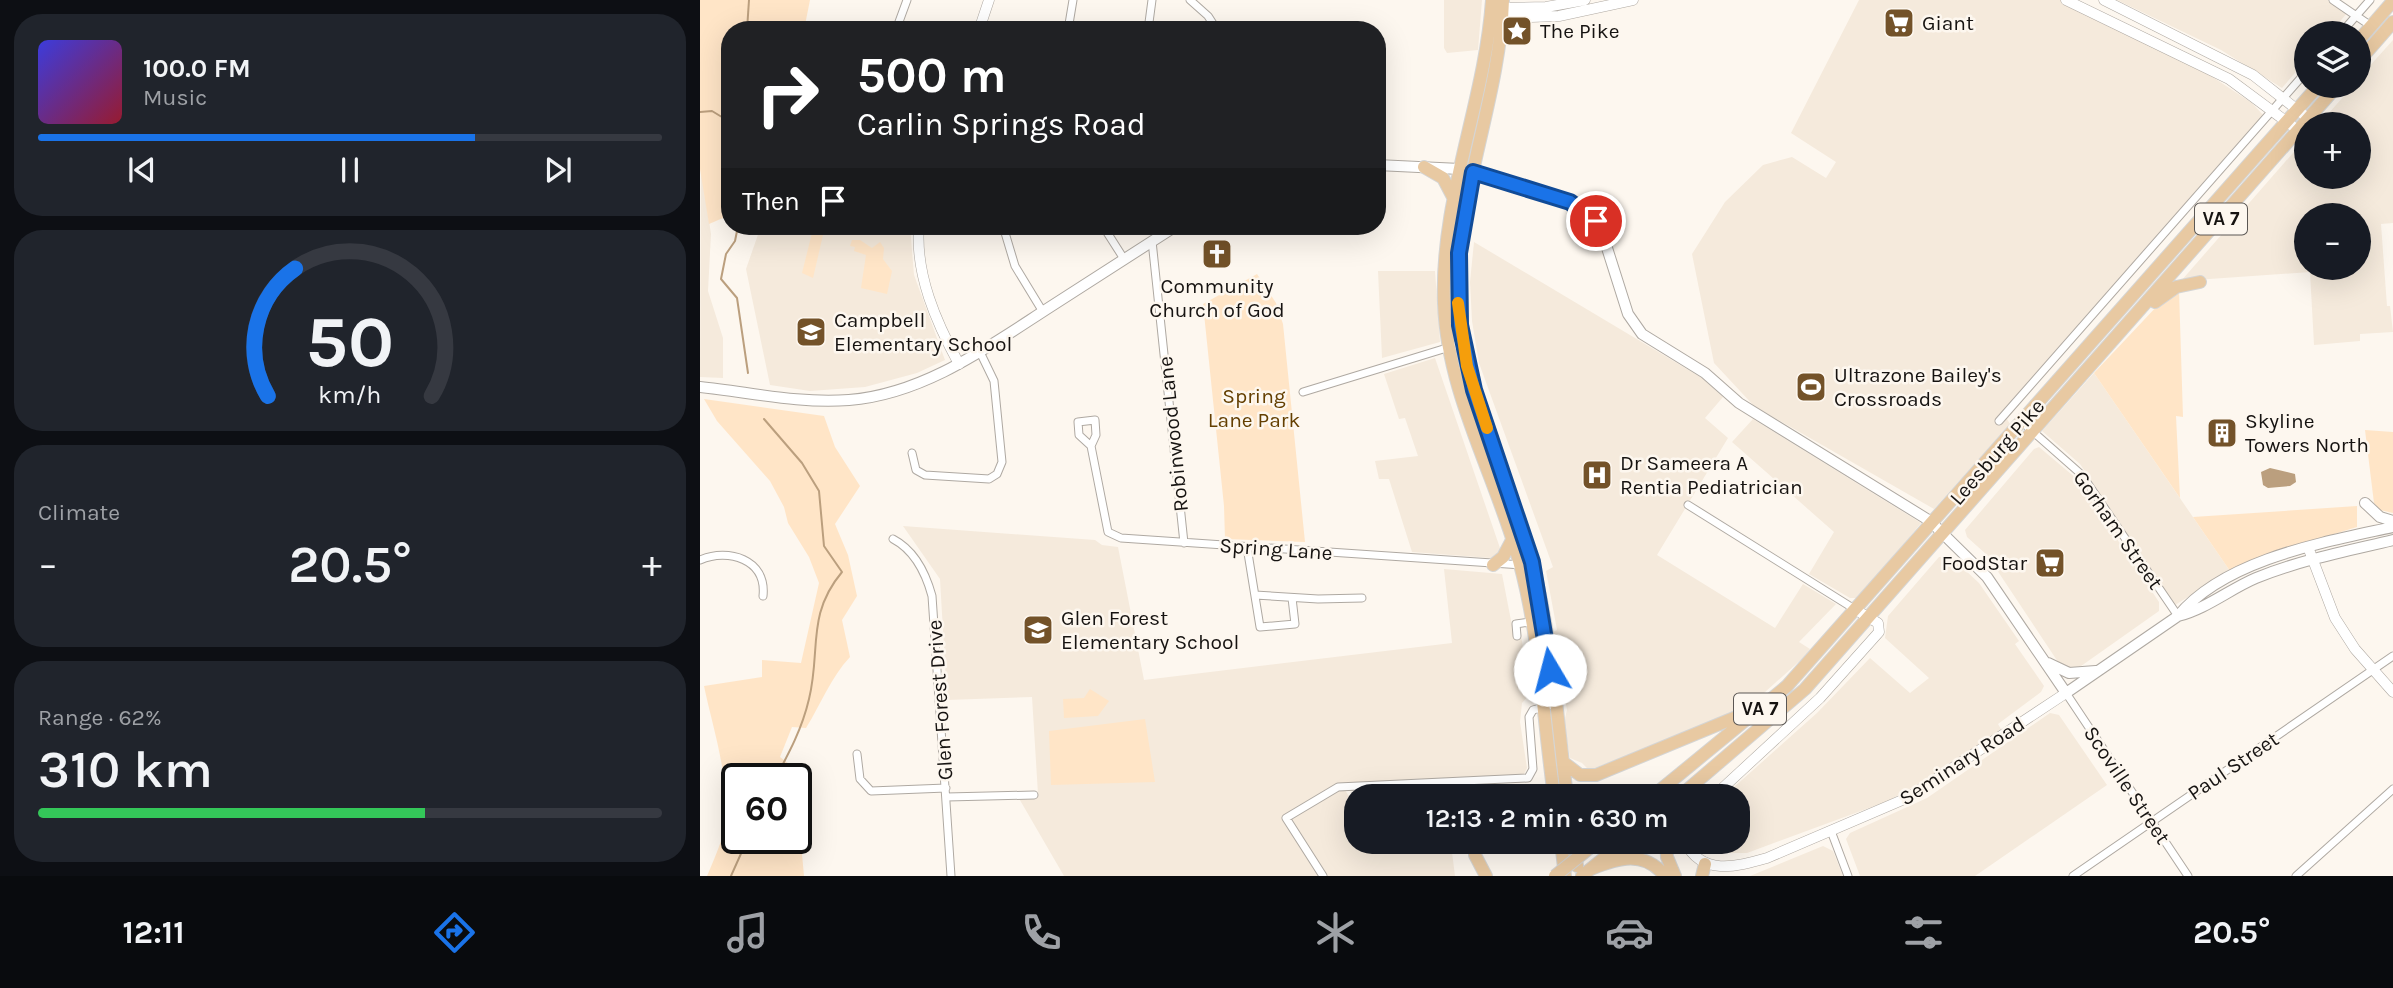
<!DOCTYPE html>
<html lang="en">
<head>
<meta charset="utf-8">
<style>
	:root { --surface:#171b24; --page:#20242c; --text:#f1f3f6; --muted:#9ea1a6; --line:#363941; --accent:#1a73e8 }
	body { margin:0; font-family:Karla,sans-serif; background:var(--page); color:var(--text); height:100vh; display:flex; flex-direction:column; font-size:26px; white-space:nowrap }
	* { box-sizing:border-box; margin:0 }
	p { font-size:23px; color:var(--muted) }
	.icon { flex:none; width:38px; height:38px; fill:none; stroke:currentColor; stroke-width:2; stroke-linecap:round; stroke-linejoin:round }
	.map { position:relative; flex:1; overflow:hidden }
	.side { display:flex; flex-direction:column; gap:14px; padding:14px; background:#0d0f14; width:700px }
	.side>* { flex:none }
	.banner { position:absolute; left:21px; top:21px; width:665px; height:214px; border-radius:28px; box-shadow:0 7px 28px #0002; background:#202124; color:#fff; overflow:hidden }
	.tools { position:absolute; left:1594px; top:21px; display:grid; gap:14px }
	.tools a { display:grid; place-items:center; width:77px; height:77px; border-radius:50%; background:var(--surface); box-shadow:0 7px 28px #0002; font-size:35px }
	.speed { position:absolute; left:21px; top:763px; display:flex; gap:14px; font-size:35px; font-weight:700; text-align:center }
	.speed>* { display:grid; place-content:center; width:91px; height:91px; border-radius:50%; background:var(--surface); box-shadow:0 7px 28px #0002; line-height:1 }
	.speed .limit { border:4px solid #111; border-radius:10px; background:#fff; color:#111 }
	.pin { position:absolute; display:grid; place-items:center; width:60px; height:60px; color:#fff; margin:-30px; border:4px solid #fff; border-radius:50%; box-shadow:0 2px 7px #0007 }
	.me { position:absolute; width:77px; margin:-38px; rotate:352deg; stroke-linejoin:round; filter:drop-shadow(0 0 5px #0008) }
	.turn { display:flex; align-items:center; gap:24px; height:147px; padding:0 21px; font-size:32px }
	.turn .icon { width:91px; height:91px; stroke-width:2.5 }
	.turn b { display:block; font-size:49px; line-height:60px }
	.then { display:flex; align-items:center; height:66px; padding:0 21px; background:#0003; gap:14px; font-size:26px }
	.big { font-size:52px; font-weight:600; line-height:1.1 }
	.side .tile { flex:1; display:flex; flex-direction:column; justify-content:center; gap:10px; min-width:0; padding:0 24px; border-radius:28px; background:var(--page) }
	.side .dial { align-items:center; gap:0 }
	.dial svg { height:182px; overflow:visible; fill:none; stroke:var(--line); stroke-width:7; stroke-linecap:round; text-anchor:middle }
	.dial text { fill:var(--text); stroke:none }
	.song { display:flex; align-items:center; gap:21px }
	.cover { width:84px; height:84px; border-radius:10px; background:linear-gradient(135deg,hsl(240 70% 55%),hsl(350 70% 35%)) }
	.played { height:7px; border-radius:4px; background:linear-gradient(90deg,var(--accent) 70%,var(--line) 70%) }
	.keys { display:flex; justify-content:space-around; direction:ltr }
	.heat { display:flex; justify-content:space-between; align-items:center; font-size:38px; direction:ltr }
	.charge { height:10px; border-radius:5px; background:linear-gradient(90deg,#34c759 62%,var(--line) 0) }
	.trip { position:absolute; left:644px; top:784px; width:406px; height:70px; border-radius:28px; background:var(--surface); box-shadow:0 7px 28px #0002; font-weight:600; line-height:70px; text-align:center }
	.dock { display:flex; height:112px; justify-content:space-around; align-items:center; background:#090b0e; color:var(--muted) }
	.dock .icon { width:49px; height:49px }
	.dock .active { color:var(--accent) }
	.dock b { font-size:32px; color:var(--text) }
	main { display:flex; flex:1; min-height:0 }
	.map>svg:first-child { display:block }
	.built { fill:#f5eadc; fill-rule:evenodd }
	.green { fill:#ffe5c7 }
	.water { fill:#bb9f7e }
	.lines { fill:none; stroke-linecap:round; stroke-linejoin:round }
	.stream { stroke:#bb9f7e; stroke-width:2 }
	.minor-casing { stroke:#afa9a2; stroke-width:9 }
	.tertiary-casing { stroke:#afa9a2; stroke-width:11 }
	.secondary-casing { stroke:#afa9a2; stroke-width:12 }
	.primary-casing { stroke:#d5d5d4; stroke-width:14 }
	.minor { stroke:#fff; stroke-width:7 }
	.tertiary { stroke:#fff; stroke-width:10 }
	.secondary { stroke:#fff; stroke-width:10 }
	.primary { stroke:#e8c9a2; stroke-width:12 }
	.primary-bridge-casing { stroke:#d5d5d4; stroke-width:14; stroke-linecap:butt }
	.primary-bridge { stroke:#e8c9a2; stroke-width:12 }
	.route-casing { stroke:#114b97; stroke-width:18 }
	.route { stroke:#1a73e8; stroke-width:12 }
	.slow { stroke:#f59e0b; stroke-width:12 }
	.labels { text-anchor:middle; dominant-baseline:central; stroke-width:5; stroke-linejoin:round; paint-order:stroke }
	.shield { fill:#fdf7ef; stroke:#5b5754; stroke-width:2 }
	.shield-label { font-size:19px; font-weight:bold; fill:#161311 }
	.poi-label { font-size:21px; fill:#161311; stroke:#fdf7ef; text-anchor:start }
	.park-label { font-size:21px; fill:#643f01; stroke:#fdf7ef }
	.street-label { font-size:21px; fill:#161311; stroke:#fdf7ef }
</style>
</head>
<body>
<main>
<section class="side">
<div class="tile">
<div class="song"><i class="cover"></i><div><b>100.0 FM</b><p>Music</p></div></div>
<div class="played"></div>
<div class="keys"><svg class="icon" aria-label="previous" viewBox="0 0 24 24"><path d="M18 5L8 12l10 7zM5 5v14"/></svg><svg class="icon" aria-label="pause" viewBox="0 0 24 24"><path d="M8 5v14M16 5v14"/></svg><svg class="icon" aria-label="next" viewBox="0 0 24 24"><path d="M6 5l10 7-10 7zM19 5v14"/></svg></div>
</div>
<div class="tile dial"><svg viewBox="0 0 100 80">
<path d="M14 69A42 42 0 1 1 86 69"/>
<path d="M14 69A42 42 0 0 1 26 13" stroke="#1a73e8"/>
<text x="50" y="56" font-size="32" font-weight="700">50</text>
<text x="50" y="72" font-size="11">km/h</text>
</svg></div>
<div class="tile"><p>Climate</p>
<div class="heat"><a>−</a><b class="big">20.5°</b><a>+</a></div>
</div>
<div class="tile"><p>Range · 62%</p><b class="big">310 km</b><div class="charge"></div></div>
</section>
<div class="map">
<svg width="1693" height="876" viewBox="0 0 1693 876">
	<rect width="100%" height="100%" fill="#fdf7ef"/>
	<path class="built" d="M 744,0 L 782,0 L 778,50 L 747,53 L 744,48 Z
		M 1159,0 L 1363,0 L 1502,70 L 1552,103 L 1564,116 L 1307,419 L 1310,424 L 1234,509 L 1054,406 L 1014,363 L 992,254 L 1025,202 L 1063,165 L 1092,157 L 1126,178 L 1136,162 L 1091,133 Z
		M 1417,0 L 1628,0 L 1648,12 L 1630,33 L 1606,33 L 1606,60 L 1582,88 L 1521,50 Z
		M 1693,40 L 1693,223 L 1681,224 L 1687,306 L 1690,306 L 1693,332 L 1660,334 L 1660,341 L 1614,345 L 1610,272 L 1481,281 L 1606,138 L 1606,177 L 1659,177 L 1659,124 L 1619,124 L 1653,86 L 1659,86 L 1659,78 ZM 1606,215 L 1659,215 L 1659,268 L 1606,268 Z
		M 1,169 L 11,234 L 8,291 L 23,338 L 23,378 L 0,377 Z
		M 61,226 L 151,226 L 161,230 L 165,226 L 210,226 L 214,275 L 245,360 L 217,373 L 165,387 L 110,391 L 70,385 L 46,269 Z
		M 774,242 L 1002,378 L 1023,397 L 1005,418 L 1028,438 L 957,555 L 1075,628 L 1103,584 L 1136,604 L 1099,642 L 1110,649 L 1104,657 L 1064,693 L 1021,720 L 889,770 L 882,763 L 870,758 L 864,722 L 867,710 L 853,632 L 857,630 L 846,571 L 853,567 L 779,363 L 772,321 L 770,282 Z
		M 678,271 L 735,271 L 740,342 L 682,358 Z
		M 735,358 L 801,551 L 791,558 L 712,552 L 689,479 L 679,479 L 675,461 L 718,456 L 705,418 L 699,419 L 684,374 Z
		M 1394,373 L 1530,571 L 1475,605 L 1380,464 L 1342,431 Z
		M 1053,419 L 1221,523 L 1160,598 L 1150,598 L 1109,574 L 1134,532 L 1032,442 Z
		M 1339,447 L 1377,479 L 1459,602 L 1459,611 L 1374,671 L 1362,668 L 1287,555 L 1267,537 L 1265,530 L 1334,449 Z
		M 203,526 L 395,540 L 402,545 L 418,547 L 444,680 L 752,643 L 744,569 L 802,574 L 814,636 L 821,635 L 830,694 L 822,703 L 820,722 L 827,768 L 822,778 L 642,785 L 656,808 L 656,842 L 678,842 L 681,846 L 751,844 L 755,876 L 364,876 L 317,795 L 338,794 L 332,697 L 247,700 L 240,579 Z
		M 1250,556 L 1279,583 L 1319,641 L 1315,644 L 1344,686 L 1341,692 L 1298,724 L 1301,729 L 1240,772 L 1188,801 L 1047,853 L 1017,853 L 995,843 L 1038,842 L 1038,796 L 1024,796 L 1117,713 L 1170,658 L 1210,693 L 1229,678 L 1185,638 L 1188,616 L 1239,557 Z
		M 1350,713 L 1359,715 L 1407,785 L 1275,876 L 1160,876 L 1146,839 L 1150,833 L 1227,798 Z
		M 1123,846 L 1133,851 L 1143,876 L 1050,876 Z"/>
	<path class="green" d="M 0,0 L 110,0 L 104,30 L 30,30 L 30,215 L 9,224 L 0,169 Z
		M 112,233 L 123,235 L 113,278 L 102,273 Z
		M 152,240 L 160,240 L 172,248 L 180,242 L 184,248 L 183,259 L 192,271 L 187,294 L 161,288 L 166,255 L 154,251 L 155,247 L 150,246 Z
		M 557,274 L 576,303 L 583,324 L 605,542 L 525,539 L 524,506 L 503,304 Z
		M 1479,290 L 1483,417 L 1476,416 L 1480,498 L 1394,373 L 1459,304 Z
		M 4,399 L 124,416 L 135,447 L 160,486 L 135,524 L 148,555 L 157,596 L 142,620 L 150,657 C 131,677 121,704 106,728 L 92,727 L 80,757 L 93,767 L 95,779 L 37,779 L 37,838 L 96,838 L 96,788 L 104,876 L 7,876 C 12,864 17,853 21,841 C 35,792 14,734 4,686 L 62,677 L 62,660 L 101,663 L 119,583 L 109,557 L 88,523 L 84,507 L 70,481 L 17,421 Z
		M 1665,430 L 1693,432 L 1693,513 L 1680,510 L 1674,503 Z
		M 1657,506 L 1657,527 L 1572,553 L 1530,571 L 1493,517 Z
		M 390,689 L 409,701 L 398,716 L 364,718 L 363,699 L 384,698 Z
		M 445,719 L 455,782 L 351,785 L 349,731 Z"/>
	<path class="water" d="M 1570,468 L 1595,474 L 1596,482 L 1590,486 L 1568,488 L 1563,485 L 1561,472 Z"/>
	<g class="lines">
		<path class="stream" d="M 47,30 L 49,0
			M 0,112 L 12,111 L 30,122
			M 38,226 L 35,241 L 26,254 L 21,279 L 37,298 L 48,373
			M 64,419 L 102,463 L 119,491 L 124,546 L 142,572 C 106,615 121,651 109,699 C 102,729 89,753 75,779
			M 31,876 L 48,838"/>
		<g class="minor-casing">
			<path id="minor" d="M 490,0 L 508,16 L 517,30
				M 1633,0 L 1671,26
				M 196,30 L 207,0
				M 368,30 L 373,0
				M 448,30 L 452,0
				M 1641,33 L 1670,0
				M 303,226 L 315,266 L 343,312
				M 403,226 L 424,259
				M 452,241 L 484,543
				M 603,392 L 763,343
				M 1299,421 L 1606,72
				M 1322,422 L 1382,475 L 1478,616
				M 391,446 L 396,435 L 395,420 L 378,422 L 379,435 L 391,446 L 408,532 L 421,538 L 822,565
				M 212,453 L 216,470 L 225,475 L 289,479 L 297,474 L 302,462 L 294,381 L 280,352
				M 988,505 L 1156,610
				M 193,539 C 214,550 226,574 232,596 L 251,876
				M 547,547 L 560,627 L 595,624 L 592,598
				M 0,560 C 28,548 67,559 63,596
				M 555,595 L 618,599 L 662,598
				M 817,636 L 816,624 L 830,622
				M 1366,693 L 1488,876
				M 157,754 L 160,779 L 171,791 L 246,788
				M 247,797 L 334,795
				M 1131,831 L 1148,876
				M 623,876 L 586,818 L 638,787 L 828,778 L 833,769 L 829,717 L 833,710 L 855,704
				M 1373,876 L 1693,656
				M 1596,876 L 1693,789"/>
		</g>
		<g class="tertiary-casing">
			<path id="tertiary" d="M 1366,0 L 1529,79 L 1599,131
				M 1404,0 L 1553,75 L 1609,119
				M 795,8 L 846,7 L 885,0
				M 798,18 L 859,16 L 933,0
				M 279,30 L 289,0
				M 219,226 C 215,274 236,322 259,364
				M 1608,547 L 1635,618 L 1655,649 L 1693,692
				M 1014,796 L 1120,698 L 1179,632 L 1178,623 L 1156,610
				M 985,842 C 1002,876 1035,867 1067,858 L 1207,798 L 1366,693"/>
		</g>
		<g class="secondary-casing">
			<path id="secondary" d="M 677,165 L 760,169 L 855,196 L 889,214 L 901,229 L 928,314 L 942,334 L 1005,373 L 1039,403 L 1230,521 L 1287,577 L 1366,693 L 1478,616 C 1525,559 1625,542 1693,527
				M 0,387 C 49,392 99,404 149,400 C 224,394 288,347 350,307 C 392,280 434,253 476,226
				M 1665,503 L 1680,517 L 1693,521
				M 1478,616 C 1506,609 1530,589 1556,578 C 1600,560 1647,551 1693,540
				M 1348,663 L 1369,673 L 1396,671"/>
		</g>
		<g class="primary-casing">
			<path id="primary" d="M 792,0 C 785,102 740,199 744,303 C 747,394 795,474 819,561 C 840,636 843,719 854,796
				M 803,0 C 800,102 753,199 758,303 C 762,393 809,475 832,561 C 852,637 857,719 867,796
				M 1659,40 L 1693,1
				M 1659,61 L 1693,22
				M 724,167 L 743,178 L 754,199
				M 1455,302 L 1476,287 L 1500,282
				M 793,565 L 803,557 L 812,540
				M 863,762 L 880,775 L 896,775 L 1046,713
				M 828,796 L 859,794
				M 953,796 L 1087,686 L 1618,86
				M 980,796 L 1105,689 L 1637,86
				M 776,842 L 775,855 L 786,876
				M 861,842 L 865,876
				M 874,842 L 877,866
				M 966,842 L 967,857 L 975,876
				M 891,869 C 918,858 944,850 965,876
				M 882,876 L 924,842
				M 1002,876 L 1005,864"/>
		</g>
		<use href="#minor" class="minor"/>
		<use href="#tertiary" class="tertiary"/>
		<use href="#secondary" class="secondary"/>
		<use href="#primary" class="primary"/>
		<g class="primary-bridge-casing">
			<path id="primary-bridge" d="M 855,876 L 897,842"/>
		</g>
		<use href="#primary-bridge" class="primary-bridge"/>
	</g>
	<g class="lines">
		<g class="route-casing">
			<path id="route" d="M 850,670 L 832,562 L 774,390 L 760,325 L 759,253 L 773,172 L 870,202 L 896,221"/>
		</g>
		<use href="#route" class="route"/>
		<path class="slow" d="M 758,303 L 767,366 L 787,428"/>
	</g>
	<defs>
		<g id="supermarket-square" transform="scale(1.575)"><rect x="-9" y="-9" width="18" height="18" rx="4" fill="#735229" stroke="#fdf7ef"/><path d="M-6-5.5h2.5l.6 2H6L4.5 2H-2.5L-4.4-4H-6ZM-1.5 3.2a1.3 1.3 0 1 0 .1 0ZM3 3.2a1.3 1.3 0 1 0 .1 0Z" fill="#fff"/></g>
		<g id="sight-square" transform="scale(1.575)"><rect x="-9" y="-9" width="18" height="18" rx="4" fill="#735229" stroke="#fdf7ef"/><path d="M0-6L1.8-2.2L6-1.7L2.9 1.2L3.7 5.4L0 3.3L-3.7 5.4L-2.9 1.2L-6-1.7L-1.8-2.2Z" fill="#fff"/></g>
		<g id="church-square" transform="scale(1.575)"><rect x="-9" y="-9" width="18" height="18" rx="4" fill="#735229" stroke="#fdf7ef"/><path d="M-1.2-6h2.4v3.5h3.3v2.4h-3.3V6h-2.4V-.1h-3.3v-2.4h3.3Z" fill="#fff"/></g>
		<g id="school-square" transform="scale(1.575)"><rect x="-9" y="-9" width="18" height="18" rx="4" fill="#735229" stroke="#fdf7ef"/><path d="M0-5L7-2L0 1L-7-2ZM-4 1L0 2.5L4 1V4Q0 6-4 4Z" fill="#fff"/></g>
		<g id="stadium-square" transform="scale(1.575)"><rect x="-9" y="-9" width="18" height="18" rx="4" fill="#735229" stroke="#fdf7ef"/><path d="M0-5a6.5 5 0 1 0 0 10a6.5 5 0 1 0 0-10ZM-3.5-1.8h7v3.6h-7Z" fill="#fff"/></g>
		<g id="building-square" transform="scale(1.575)"><rect x="-9" y="-9" width="18" height="18" rx="4" fill="#735229" stroke="#fdf7ef"/><path d="M-4-6H4V6H1V3H-1V6H-4ZM-2.5-4.3h1.7v1.8h-1.7ZM.8-4.3h1.7v1.8H.8ZM-2.5-1h1.7V.8h-1.7ZM.8-1h1.7V.8H.8Z" fill="#fff"/></g>
		<g id="hospital-square" transform="scale(1.575)"><rect x="-9" y="-9" width="18" height="18" rx="4" fill="#735229" stroke="#fdf7ef"/><path d="M-5-5h3v3.5h4V-5h3V5h-3V1.5h-4V5h-3Z" fill="#fff"/></g>
	</defs>
	<g fill-rule="evenodd">
		<use href="#supermarket-square" x="1199" y="23"/>
		<use href="#sight-square" x="817" y="31"/>
		<use href="#church-square" x="517" y="254"/>
		<use href="#school-square" x="111" y="332"/>
		<use href="#stadium-square" x="1111" y="387"/>
		<use href="#building-square" x="1522" y="433"/>
		<use href="#hospital-square" x="897" y="475"/>
		<use href="#supermarket-square" x="1350" y="563"/>
		<use href="#school-square" x="338" y="630"/>
	</g>
	<g class="labels">
		<g class="shield">
			<rect x="1495" y="203.5" width="52" height="31" rx="5"/>
			<rect x="1034" y="693.5" width="52" height="31" rx="5"/>
		</g>
		<g class="shield-label">
			<text x="1521" y="219">VA 7</text>
			<text x="1060" y="709">VA 7</text>
		</g>
		<g class="poi-label">
			<text x="1222" y="23">Giant</text>
			<text x="840" y="31">The Pike</text>
			<text x="517" y="286" text-anchor="middle">Community<tspan x="517" dy="24">Church of God</tspan></text>
			<text x="134" y="320">Campbell<tspan x="134" dy="24">Elementary School</tspan></text>
			<text x="1134" y="375">Ultrazone Bailey's<tspan x="1134" dy="24">Crossroads</tspan></text>
			<text x="1545" y="421">Skyline<tspan x="1545" dy="24">Towers North</tspan></text>
			<text x="920" y="463">Dr Sameera A<tspan x="920" dy="24">Rentia Pediatrician</tspan></text>
			<text x="1327" y="563" text-anchor="end">FoodStar</text>
			<text x="361" y="618">Glen Forest<tspan x="361" dy="24">Elementary School</tspan></text>
		</g>
		<g class="park-label">
			<text x="554" y="396">Spring<tspan x="554" dy="24">Lane Park</tspan></text>
		</g>
		<g class="street-label">
			<text transform="translate(473 434) rotate(-96)">Robinwood Lane</text>
			<text transform="translate(1297 452) rotate(-49)">Leesburg Pike</text>
			<text transform="translate(1418 530) rotate(55)">Gorham Street</text>
			<text transform="translate(576 549) rotate(4)">Spring Lane</text>
			<text transform="translate(240 700) rotate(-94)">Glen Forest Drive</text>
			<text transform="translate(1262 761) rotate(-33)">Seminary Road</text>
			<text transform="translate(1533 766) rotate(-34)">Paul Street</text>
			<text transform="translate(1427 785) rotate(56)">Scoville Street</text>
		</g>
	</g>
</svg>
<div class="tools">
<a><svg class="icon" aria-label="layers" viewBox="0 0 24 24"><path d="M12 4l9 5-9 5-9-5zM3 14l9 5 9-5"/></svg></a>
<a>+</a>
<a>−</a>
</div>
<div class="speed"><div class="limit">60</div></div>
<div class="pin" style="left:896px;top:221px;background:#d93025"><svg class="icon" aria-label="arrive" viewBox="0 0 24 24"><path d="M6 21V4h12l-3 4 3 4H6"/></svg></div>
<svg class="me" style="left:850px;top:670px" viewBox="-20 -20 40 40"><circle r="19" fill="#fff"/><path d="M0-13L10 11 0 6-10 11z" fill="#1a73e8"/></svg>
<div class="trip">12:13 · 2 min · 630 m</div>
<div class="banner">
<div class="turn"><svg class="icon" aria-label="right" viewBox="0 0 24 24"><path d="M7 20v-9h11M14 6l5 5-5 5"/></svg><div><b>500 m</b>Carlin Springs Road</div></div>
<div class="then">Then<svg class="icon" aria-label="arrive" viewBox="0 0 24 24"><path d="M6 21V4h12l-3 4 3 4H6"/></svg></div>
</div>
</div>
</main>
<nav class="dock">
<b>12:11</b>
<svg class="icon active" aria-label="directions" viewBox="0 0 24 24"><path d="M12 3l9 9-9 9-9-9zM9 14v-3h6M13 9l2 2-2 2"/></svg>
<svg class="icon" aria-label="music" viewBox="0 0 24 24"><path d="M9 18V5l10-2v13"/><circle cx="6" cy="18" r="3"/><circle cx="16" cy="16" r="3"/></svg>
<svg class="icon" aria-label="phone" viewBox="0 0 24 24"><path d="M5 4h4l2 5-3 2q2 4 5 5l2-3 5 2v4C11 20 4 13 5 4z"/></svg>
<svg class="icon" aria-label="climate" viewBox="0 0 24 24"><path d="M12 3v18M4 7l16 10M4 17L20 7"/></svg>
<svg class="icon" aria-label="car" viewBox="0 0 24 24"><path d="M5 17H2v-5l4-1 3-4h7l3 4 3 1v5h-3M9 17h6M6 11h13"/><circle cx="7" cy="17" r="2"/><circle cx="17" cy="17" r="2"/></svg>
<svg class="icon" aria-label="filters" viewBox="0 0 24 24"><path d="M4 7h16M4 17h16"/><circle cx="9" cy="7" r="2"/><circle cx="15" cy="17" r="2"/></svg>
<b>20.5°</b>
</nav>
</body>
</html>
